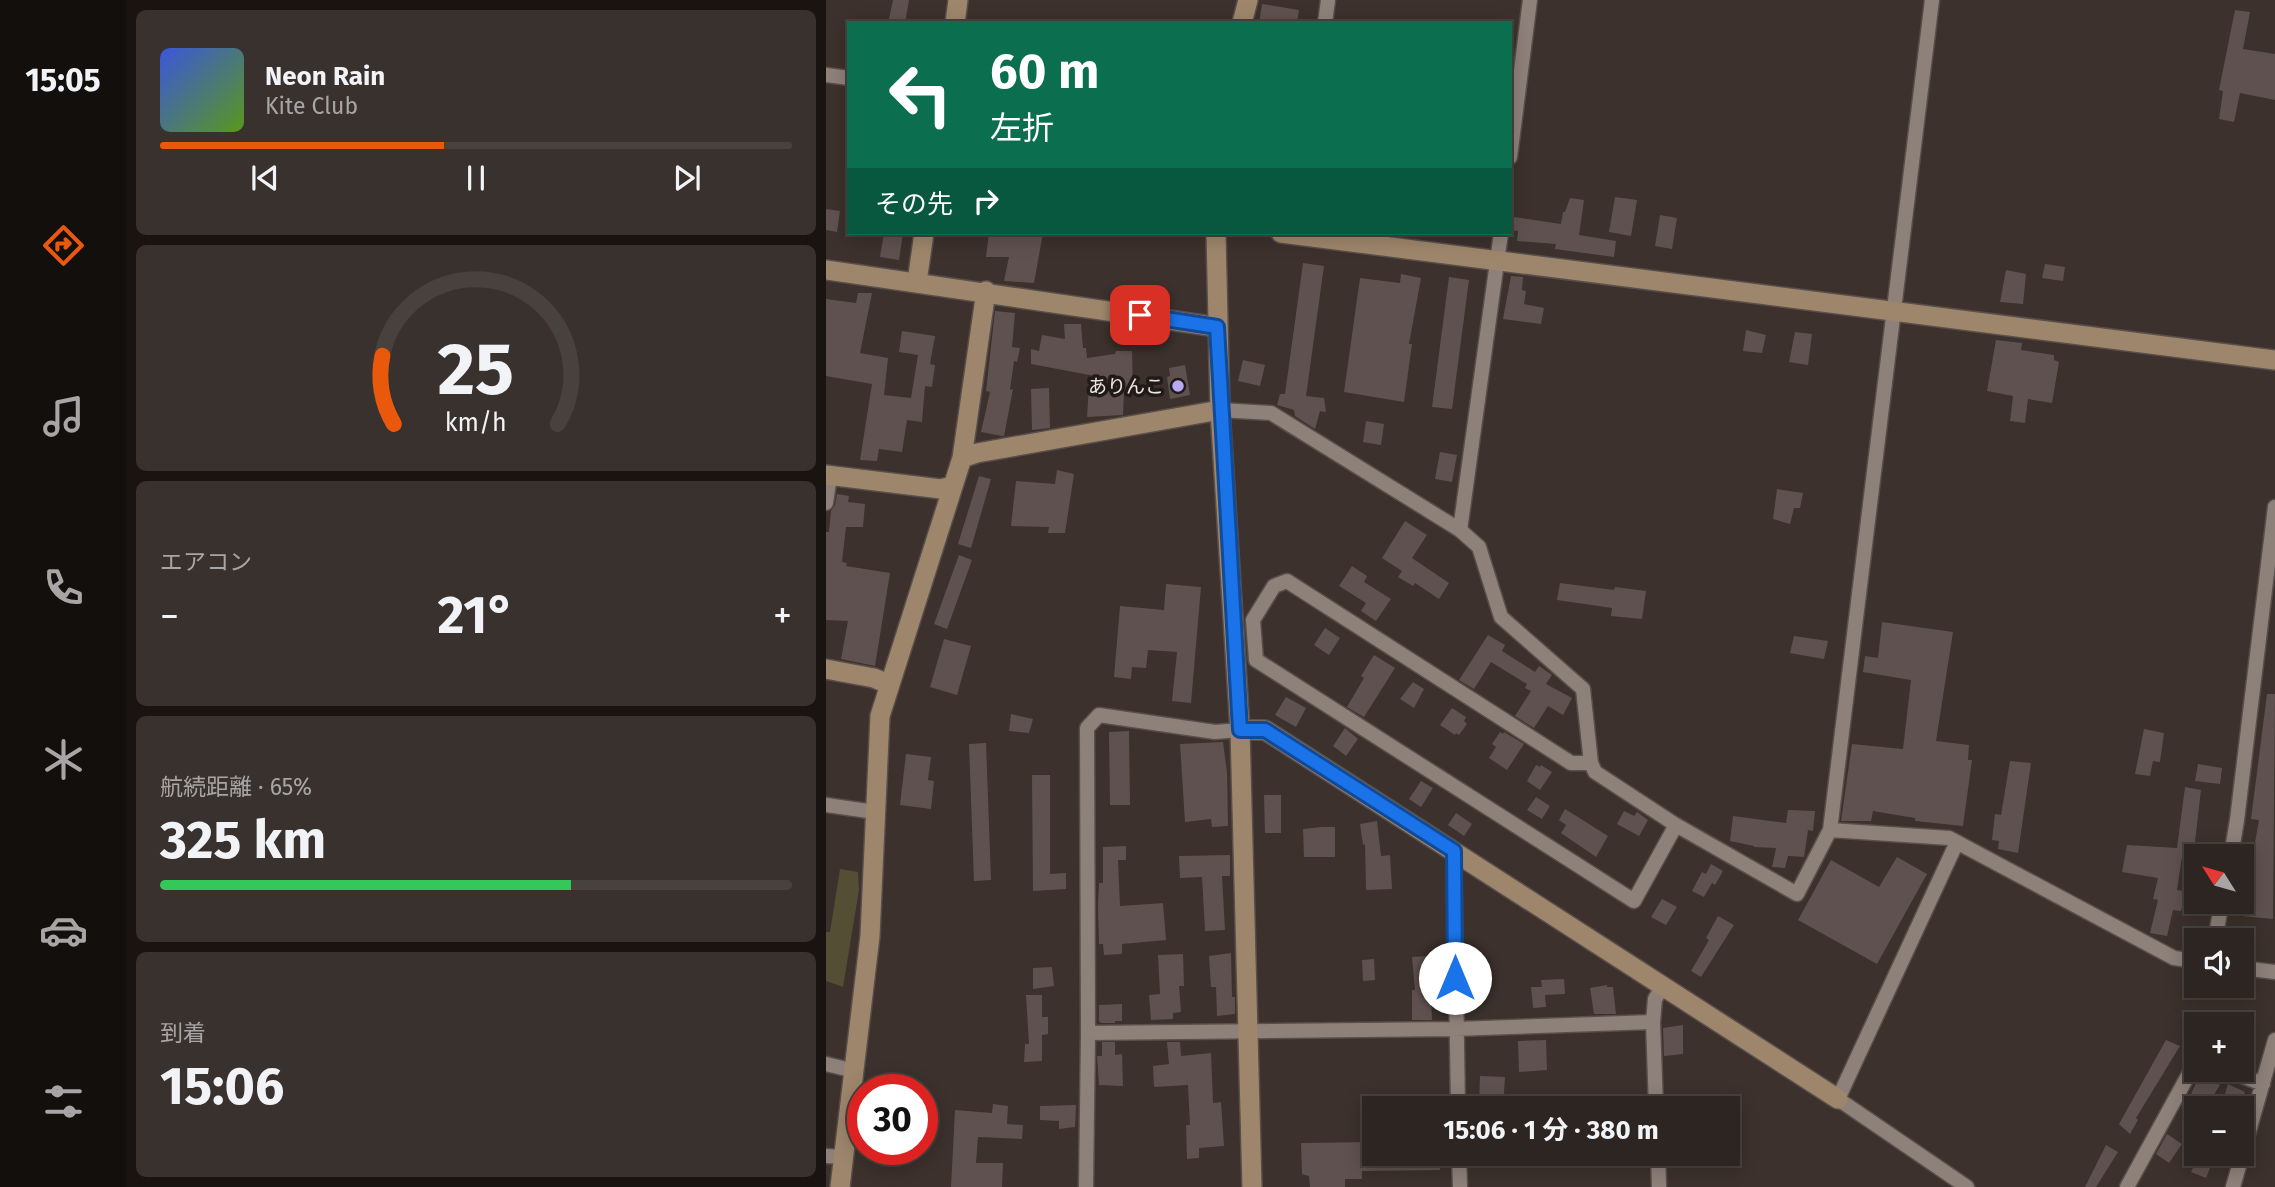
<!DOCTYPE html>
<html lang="ja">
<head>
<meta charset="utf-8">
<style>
	:root { --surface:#2d2521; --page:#39312e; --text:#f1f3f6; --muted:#a7a5a5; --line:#48423f; --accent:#ea580c }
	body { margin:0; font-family:"Fira Sans","Noto Sans JP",sans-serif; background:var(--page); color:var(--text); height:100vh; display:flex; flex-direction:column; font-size:26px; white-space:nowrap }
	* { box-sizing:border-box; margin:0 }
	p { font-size:23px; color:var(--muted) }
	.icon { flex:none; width:38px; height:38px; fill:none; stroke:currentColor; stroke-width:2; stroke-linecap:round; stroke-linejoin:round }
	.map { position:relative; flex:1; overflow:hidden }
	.drawer { display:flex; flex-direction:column; gap:10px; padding:10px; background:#191412; width:700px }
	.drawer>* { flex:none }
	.guide { position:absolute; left:21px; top:21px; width:665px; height:214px; border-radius:0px; box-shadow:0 4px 18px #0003,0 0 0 2px var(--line); background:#0b6e4f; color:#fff; overflow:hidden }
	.needle { width:46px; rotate:307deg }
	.tools { position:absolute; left:1358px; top:844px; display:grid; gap:14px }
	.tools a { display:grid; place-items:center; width:70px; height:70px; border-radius:0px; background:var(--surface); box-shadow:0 4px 18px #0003,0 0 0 2px var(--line); font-size:35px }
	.speed { position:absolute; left:21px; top:1074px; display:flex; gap:14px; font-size:35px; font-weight:700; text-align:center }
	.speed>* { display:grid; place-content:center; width:91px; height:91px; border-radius:50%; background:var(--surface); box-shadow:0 4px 18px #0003,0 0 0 2px var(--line); line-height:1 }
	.speed .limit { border:10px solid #d22; background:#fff; color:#111 }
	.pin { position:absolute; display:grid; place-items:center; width:60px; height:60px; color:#fff; margin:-30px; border-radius:14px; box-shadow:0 4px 10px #0006 }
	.me { position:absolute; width:77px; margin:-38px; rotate:0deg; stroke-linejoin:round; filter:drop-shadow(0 0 5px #0008) }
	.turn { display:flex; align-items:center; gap:24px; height:147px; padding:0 28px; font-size:32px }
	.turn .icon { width:91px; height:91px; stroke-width:2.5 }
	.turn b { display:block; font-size:49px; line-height:60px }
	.then { display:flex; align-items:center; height:66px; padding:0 28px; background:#0003; gap:14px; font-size:26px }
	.big { font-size:52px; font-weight:700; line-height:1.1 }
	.drawer .widget { flex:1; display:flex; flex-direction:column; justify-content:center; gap:10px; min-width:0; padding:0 24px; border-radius:10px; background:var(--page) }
	.drawer .dial { align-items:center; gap:0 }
	.dial svg { height:182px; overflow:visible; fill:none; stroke:var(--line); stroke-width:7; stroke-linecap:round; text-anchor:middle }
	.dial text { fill:var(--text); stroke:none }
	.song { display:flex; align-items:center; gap:21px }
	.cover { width:84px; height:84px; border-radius:10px; background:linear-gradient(135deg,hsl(230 70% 55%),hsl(90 70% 35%)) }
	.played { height:7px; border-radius:4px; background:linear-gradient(90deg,var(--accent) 45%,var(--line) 45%) }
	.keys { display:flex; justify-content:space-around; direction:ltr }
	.heat { display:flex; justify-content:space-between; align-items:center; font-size:38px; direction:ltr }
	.charge { height:10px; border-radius:5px; background:linear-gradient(90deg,#34c759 65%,var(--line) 0) }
	.trip { position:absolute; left:536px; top:1096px; width:378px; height:70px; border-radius:0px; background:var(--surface); box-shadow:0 4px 18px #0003,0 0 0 2px var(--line); font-weight:700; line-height:70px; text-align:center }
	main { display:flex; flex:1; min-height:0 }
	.tabs { display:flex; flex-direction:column; width:126px; justify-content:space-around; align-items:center; background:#120f0d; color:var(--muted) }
	.tabs .icon { width:49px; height:49px }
	.tabs .on { color:var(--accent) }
	.tabs b { font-size:32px; color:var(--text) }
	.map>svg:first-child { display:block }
	.green { fill:#544e35 }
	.building { fill:#5f514f }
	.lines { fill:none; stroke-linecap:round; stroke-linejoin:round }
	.street-casing { stroke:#584e4a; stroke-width:17 }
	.secondary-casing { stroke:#584e4a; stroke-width:22 }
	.street { stroke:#8e817a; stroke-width:14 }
	.secondary { stroke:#9e866c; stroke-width:19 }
	.route-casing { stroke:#114b97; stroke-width:18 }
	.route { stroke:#1a73e8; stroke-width:12 }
	.poi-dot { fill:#baaaf6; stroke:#201b18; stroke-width:2.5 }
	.labels { text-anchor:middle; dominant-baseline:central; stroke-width:7; stroke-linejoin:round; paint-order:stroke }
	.poi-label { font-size:19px; fill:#ede6e3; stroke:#201b18; text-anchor:end }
</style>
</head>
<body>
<main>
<nav class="tabs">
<b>15:05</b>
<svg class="icon on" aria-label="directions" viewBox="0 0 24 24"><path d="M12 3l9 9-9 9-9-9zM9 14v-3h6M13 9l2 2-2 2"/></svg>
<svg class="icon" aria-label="music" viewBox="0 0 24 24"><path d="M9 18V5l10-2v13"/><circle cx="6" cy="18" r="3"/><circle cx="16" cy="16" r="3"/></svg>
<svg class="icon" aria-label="phone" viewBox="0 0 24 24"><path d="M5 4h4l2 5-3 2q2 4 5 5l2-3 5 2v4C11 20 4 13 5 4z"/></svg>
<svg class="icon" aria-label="climate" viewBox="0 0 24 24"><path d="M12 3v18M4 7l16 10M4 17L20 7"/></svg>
<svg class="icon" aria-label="car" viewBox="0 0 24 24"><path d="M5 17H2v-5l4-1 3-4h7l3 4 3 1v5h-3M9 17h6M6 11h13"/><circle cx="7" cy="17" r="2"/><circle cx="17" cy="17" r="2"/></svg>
<svg class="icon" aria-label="filters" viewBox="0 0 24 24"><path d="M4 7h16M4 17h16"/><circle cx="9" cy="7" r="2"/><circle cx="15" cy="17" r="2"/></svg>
</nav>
<section class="drawer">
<div class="widget">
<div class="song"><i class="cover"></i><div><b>Neon Rain</b><p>Kite Club</p></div></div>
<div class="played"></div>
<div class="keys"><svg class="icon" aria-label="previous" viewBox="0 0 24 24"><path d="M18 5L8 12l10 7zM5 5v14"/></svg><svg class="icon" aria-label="pause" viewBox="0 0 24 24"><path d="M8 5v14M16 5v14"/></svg><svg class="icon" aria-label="next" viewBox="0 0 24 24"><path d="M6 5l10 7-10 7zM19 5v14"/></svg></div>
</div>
<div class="widget dial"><svg viewBox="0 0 100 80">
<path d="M14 69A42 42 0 1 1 86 69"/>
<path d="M14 69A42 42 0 0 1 9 39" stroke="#ea580c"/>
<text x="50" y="56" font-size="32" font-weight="700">25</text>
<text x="50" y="72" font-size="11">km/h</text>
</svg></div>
<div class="widget"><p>エアコン</p>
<div class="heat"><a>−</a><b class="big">21°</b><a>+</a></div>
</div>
<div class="widget"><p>航続距離 · 65%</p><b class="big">325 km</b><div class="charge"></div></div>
<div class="widget"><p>到着</p><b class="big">15:06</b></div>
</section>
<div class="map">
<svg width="1449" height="1187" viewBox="0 0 1449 1187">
	<rect width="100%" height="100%" fill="#3c312c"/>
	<path class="green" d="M 14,869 L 32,872 L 33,890 L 17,987 L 0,981 L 0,932 L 4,932 Z"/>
	<path class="building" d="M 67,0 L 83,0 L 79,23 L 63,19 Z
		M 436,4 L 473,10 L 471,23 L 433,23 Z
		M 1409,10 L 1424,12 L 1417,49 L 1449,54 L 1449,100 L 1414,93 L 1408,122 L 1393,119 L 1397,91 L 1393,90 Z
		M 789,197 L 811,200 L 805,236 L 783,232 Z
		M 744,198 L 758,200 L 753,235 L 790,241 L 788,257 L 729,249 L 730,244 L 691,241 L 692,231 L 686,230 L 688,217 L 735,224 L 737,212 L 739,212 Z
		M 0,209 L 14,211 L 11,232 L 0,230 Z
		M 834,215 L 851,218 L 846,249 L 829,246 Z
		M 58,233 L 77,233 L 73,260 L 54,257 Z
		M 163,233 L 217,233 L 208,283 L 178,281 L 183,257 L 160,257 Z
		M 477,263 L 498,266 L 480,396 L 498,398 L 500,412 L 494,411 L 489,429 L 469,416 L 468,410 L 451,405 L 454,394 L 459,394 Z
		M 1219,264 L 1239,267 L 1237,281 L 1216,278 Z
		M 1180,270 L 1200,274 L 1197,304 L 1174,302 Z
		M 575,274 L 595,278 L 583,344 L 586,344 L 578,402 L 518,392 L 534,278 L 574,283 Z
		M 685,276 L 697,277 L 696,290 L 700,291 L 698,304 L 718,308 L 715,324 L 677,319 Z
		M 623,277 L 643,280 L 626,409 L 606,407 Z
		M 32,293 L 46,293 L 34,353 L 62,358 L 58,395 L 85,398 L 92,355 L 73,352 L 76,331 L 109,336 L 104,364 L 109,365 L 106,387 L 99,386 L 96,422 L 81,420 L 76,452 L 53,449 L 51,461 L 34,460 L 46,384 L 0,376 L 0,299 L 30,303 Z
		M 169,311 L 189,313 L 186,347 L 194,348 L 191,362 L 188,361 L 184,390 L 187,389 L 178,436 L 176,436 L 155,432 L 164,392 L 160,391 Z
		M 238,324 L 255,324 L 257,348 L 260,348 L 261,358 L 289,354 L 290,351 L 306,351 L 307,393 L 298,393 L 297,415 L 261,417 L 263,386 L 289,385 L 290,380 L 205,364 L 205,349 L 213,351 L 216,335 L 239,339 Z
		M 920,330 L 940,335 L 936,353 L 917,351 Z
		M 969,332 L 986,334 L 982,365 L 963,362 Z
		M 1170,340 L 1196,343 L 1195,350 L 1228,355 L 1228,360 L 1233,362 L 1226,403 L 1202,399 L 1199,423 L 1184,421 L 1187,396 L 1161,391 Z
		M 417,360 L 439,365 L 434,386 L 412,381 Z
		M 359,365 L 364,395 L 344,399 L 341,377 L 344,376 L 343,368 Z
		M 223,388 L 224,428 L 206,430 L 205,389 Z
		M 540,421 L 558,424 L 555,445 L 537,442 Z
		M 614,452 L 631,455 L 626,482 L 609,479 Z
		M 231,470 L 248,474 L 239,533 L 222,533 L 223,527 L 185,526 L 190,481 L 229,484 Z
		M 153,476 L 165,479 L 145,548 L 132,544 Z
		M 951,489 L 977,493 L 974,508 L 968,508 L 964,524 L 947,519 Z
		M 11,494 L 23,496 L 22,502 L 39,504 L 37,527 L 20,527 L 16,562 L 21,563 L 20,566 L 64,573 L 49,666 L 15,659 L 22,621 L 0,620 L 0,532 L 3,532 L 5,511 L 9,505 Z
		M 579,521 L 601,535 L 586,558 L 623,583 L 613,599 L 589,583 L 587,586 L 572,577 L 576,571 L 556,558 Z
		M 133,555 L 146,560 L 121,629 L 108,624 Z
		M 526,566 L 541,576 L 538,582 L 565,599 L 550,621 L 535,611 L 540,603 L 513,586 Z
		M 734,583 L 788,590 L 789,587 L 820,591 L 816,619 L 785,616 L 786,608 L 731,600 Z
		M 340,584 L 375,587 L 365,703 L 346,701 L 351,652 L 322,650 L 320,668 L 306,667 L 305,679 L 288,677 L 294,606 L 338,610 Z
		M 1056,622 L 1127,632 L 1110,741 L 1143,745 L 1142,760 L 1146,760 L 1137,826 L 1089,821 L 1089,818 L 1047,811 L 1045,821 L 1015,821 L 1026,744 L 1077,749 L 1085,680 L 1037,672 L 1039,656 L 1052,658 Z
		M 499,628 L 514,638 L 503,655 L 488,645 Z
		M 662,635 L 679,645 L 676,651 L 709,672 L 713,666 L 726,675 L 720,684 L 746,698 L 737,715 L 722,706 L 708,728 L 689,716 L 705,691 L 699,688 L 701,684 L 665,662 L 648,689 L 633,680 Z
		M 968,636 L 1002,641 L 998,659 L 964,653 Z
		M 118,639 L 145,646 L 131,695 L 104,687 Z
		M 548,655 L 569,668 L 538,717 L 521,707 L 538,678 L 535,676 Z
		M 587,682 L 598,689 L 588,708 L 574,699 Z
		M 1441,694 L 1449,694 L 1447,919 L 1416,916 L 1433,820 L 1425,819 Z
		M 460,697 L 480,708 L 470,727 L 449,715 Z
		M 626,708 L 640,717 L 638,721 L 641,724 L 633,735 L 630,733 L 629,735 L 614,725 Z
		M 185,714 L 207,719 L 203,733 L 183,731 Z
		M 519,728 L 532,739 L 520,756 L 507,746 Z
		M 1318,729 L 1338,733 L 1334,762 L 1327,761 L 1324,776 L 1309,774 Z
		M 303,731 L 304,805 L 284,805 L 283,732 Z
		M 674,732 L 677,734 L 678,732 L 698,744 L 681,770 L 663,758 L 670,747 L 666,744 Z
		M 397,742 L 401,772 L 402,826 L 386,827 L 385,819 L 359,822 L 354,744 Z
		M 160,743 L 165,880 L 148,881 L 143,744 Z
		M 80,754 L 105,757 L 102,780 L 108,781 L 105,809 L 74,805 Z
		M 1184,761 L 1205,763 L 1192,853 L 1172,849 L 1173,841 L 1166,840 L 1169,814 L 1175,815 Z
		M 1372,764 L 1396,768 L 1394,784 L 1369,781 Z
		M 710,765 L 714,767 L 715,765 L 726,772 L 714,790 L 701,781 Z
		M 206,775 L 224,775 L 224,874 L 240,873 L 240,889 L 207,891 Z
		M 595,781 L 607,788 L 595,807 L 583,799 Z
		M 1359,787 L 1375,790 L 1367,859 L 1356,857 L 1351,890 L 1370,893 L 1370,905 L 1357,903 L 1355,911 L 1347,910 L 1341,936 L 1324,933 L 1332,900 L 1327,899 L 1332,878 L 1296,872 L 1301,845 L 1351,848 Z
		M 438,795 L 455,795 L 455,833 L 439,833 Z
		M 710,797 L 724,806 L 716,819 L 701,810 Z
		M 739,809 L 782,836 L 770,857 L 735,833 L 740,825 L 733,820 Z
		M 962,810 L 989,811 L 987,831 L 982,830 L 978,857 L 962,856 L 959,868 L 946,867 L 950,848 L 928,847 L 928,846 L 904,841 L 907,816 L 960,823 Z
		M 798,811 L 808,816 L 811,812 L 822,820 L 813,836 L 791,824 Z
		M 630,813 L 646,824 L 638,836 L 622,825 Z
		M 551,821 L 555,856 L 564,855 L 566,889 L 540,890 L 539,844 L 537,845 L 534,824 Z
		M 496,827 L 509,827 L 509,857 L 478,857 L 477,829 Z
		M 300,846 L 300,860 L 292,860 L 294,906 L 337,903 L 340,940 L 296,944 L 296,954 L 278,955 L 277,944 L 273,944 L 272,907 L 273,883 L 277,883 L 277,847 Z
		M 404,855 L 404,876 L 396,876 L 399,930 L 379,931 L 376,877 L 354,878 L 353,856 Z
		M 1071,857 L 1101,874 L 1051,964 L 972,920 L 1005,860 L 1053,887 Z
		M 885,864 L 897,871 L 889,885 L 886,883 L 878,897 L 866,891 L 876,872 L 880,874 Z
		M 836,899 L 851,907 L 840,925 L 825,917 Z
		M 892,916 L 908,925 L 875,977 L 865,971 L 883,940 L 880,938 Z
		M 405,953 L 406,997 L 409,997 L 409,1014 L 391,1016 L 390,987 L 385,987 L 383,956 Z
		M 357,954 L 358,986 L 353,986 L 355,1012 L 347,1013 L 347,1019 L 325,1020 L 323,995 L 334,994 L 332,955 Z
		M 603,956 L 606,1020 L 586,1020 L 586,990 L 589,990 L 586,957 Z
		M 548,959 L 549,980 L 537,981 L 536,960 Z
		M 226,967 L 228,986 L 207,989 L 207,968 Z
		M 738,979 L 739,994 L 719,995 L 720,1007 L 707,1008 L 705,987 L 716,987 L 715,980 Z
		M 781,985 L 781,987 L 787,987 L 790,1014 L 768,1014 L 764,988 Z
		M 200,995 L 216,995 L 216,1017 L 222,1017 L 222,1034 L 216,1035 L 216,1061 L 198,1062 L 199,1044 L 203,1044 Z
		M 296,1004 L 296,1021 L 289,1021 L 289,1023 L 275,1023 L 273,1021 L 273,1005 Z
		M 857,1025 L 857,1054 L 838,1056 L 837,1028 Z
		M 720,1040 L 721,1070 L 693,1072 L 692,1041 Z
		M 1340,1040 L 1354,1046 L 1310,1118 L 1312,1120 L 1304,1134 L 1293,1124 Z
		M 276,1042 L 289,1042 L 289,1055 L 296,1054 L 297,1086 L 273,1085 L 271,1056 L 276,1056 Z
		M 341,1042 L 354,1042 L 355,1056 L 385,1053 L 387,1103 L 395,1102 L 398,1146 L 373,1148 L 373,1158 L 361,1159 L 360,1125 L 364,1125 L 362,1085 L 328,1087 L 327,1066 L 343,1064 Z
		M 654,1076 L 679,1077 L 677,1107 L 653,1106 Z
		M 1373,1076 L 1394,1085 L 1384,1101 L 1379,1099 L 1376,1106 L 1362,1101 Z
		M 1402,1084 L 1419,1092 L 1413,1108 L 1395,1108 Z
		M 167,1104 L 182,1106 L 181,1124 L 197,1125 L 196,1139 L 152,1137 L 150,1163 L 177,1163 L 176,1187 L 125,1187 L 129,1110 L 166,1113 Z
		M 250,1105 L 249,1127 L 233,1129 L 233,1121 L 214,1120 L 214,1106 Z
		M 1341,1134 L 1356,1144 L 1343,1163 L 1330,1154 Z
		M 548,1142 L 548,1153 L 614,1153 L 614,1170 L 536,1171 L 536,1179 L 519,1179 L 519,1187 L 484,1187 L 483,1176 L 476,1174 L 475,1143 Z
		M 1280,1145 L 1292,1152 L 1270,1187 L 1259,1187 Z
		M 1374,1153 L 1388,1158 L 1380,1178 L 1365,1172 Z"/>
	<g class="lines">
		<g class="street-casing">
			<path id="street" d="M 499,23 L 502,0
				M 0,75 L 23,78
				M 684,157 L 704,0
				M 394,410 L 445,413 L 634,530 L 653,547 L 675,617 L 757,689 L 765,763 L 769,772 L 850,825 L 971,894 L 1004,830 L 1123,838 L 1348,958 L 1370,961
				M 0,503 L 4,476
				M 634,530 L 675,233
				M 765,763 L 745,763 L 461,581 L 448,586 L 427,620 L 430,660 L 808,901 L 850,825
				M 0,805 L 49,812
				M 1004,830 L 1106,0
				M 1131,842 L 1012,1099 L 1141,1187
				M 628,851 L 632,1108
				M 1405,856 L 1411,820 L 1449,507
				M 1389,940 L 1396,901
				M 1416,968 L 1449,972
				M 262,1033 L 629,1029 L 827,1022
				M 0,1064 L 29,1071
				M 1397,1069 L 1437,1084
				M 830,1108 L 827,1022 L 829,999 L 837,986
				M 633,1153 L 634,1187
				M 832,1153 L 833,1187
				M 0,1156 L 17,1157
				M 260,1187 L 262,1033 L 261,728 L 273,715 L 389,732 L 414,730
				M 1301,1187 L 1370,1061
				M 1407,1187 L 1449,1040"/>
		</g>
		<g class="secondary-casing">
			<path id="secondary" d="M 129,23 L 132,0
				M 416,23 L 422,0
				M 390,233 L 394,410 L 414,730 L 426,1187
				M 455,233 L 1449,360
				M 0,270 L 391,327
				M 91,282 L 98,233
				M 136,458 L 160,291
				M 0,475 L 115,489 L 126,486
				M 0,669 L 48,678 L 62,684
				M 414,730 L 439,730 L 1012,1099
				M 14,1187 L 44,936 L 54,716 L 136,458 L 151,453 L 394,410"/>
		</g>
		<use href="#street" class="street"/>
		<use href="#secondary" class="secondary"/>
	</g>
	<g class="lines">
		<g class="route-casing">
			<path id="route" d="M 314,315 L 391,327 L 414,730 L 439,730 L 628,851 L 629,978"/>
		</g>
		<use href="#route" class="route"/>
	</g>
	<circle class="poi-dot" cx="352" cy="386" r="7"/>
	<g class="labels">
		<g class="poi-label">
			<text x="338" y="386">ありんこ</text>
		</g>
	</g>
</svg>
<div class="tools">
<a><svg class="needle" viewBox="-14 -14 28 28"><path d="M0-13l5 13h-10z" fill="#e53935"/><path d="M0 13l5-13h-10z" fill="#a7a5a5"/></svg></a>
<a><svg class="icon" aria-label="sound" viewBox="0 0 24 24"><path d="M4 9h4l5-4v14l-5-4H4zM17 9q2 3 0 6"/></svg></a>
<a>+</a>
<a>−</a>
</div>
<div class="speed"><div class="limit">30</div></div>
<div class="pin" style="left:314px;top:315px;background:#d93025"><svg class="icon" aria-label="arrive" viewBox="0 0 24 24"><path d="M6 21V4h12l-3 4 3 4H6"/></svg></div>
<svg class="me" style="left:629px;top:978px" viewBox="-20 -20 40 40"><circle r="19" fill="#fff"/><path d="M0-13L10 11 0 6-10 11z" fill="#1a73e8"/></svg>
<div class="trip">15:06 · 1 分 · 380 m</div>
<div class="guide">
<div class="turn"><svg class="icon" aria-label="left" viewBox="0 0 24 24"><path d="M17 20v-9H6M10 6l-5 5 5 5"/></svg><div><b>60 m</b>左折</div></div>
<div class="then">その先<svg class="icon" aria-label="right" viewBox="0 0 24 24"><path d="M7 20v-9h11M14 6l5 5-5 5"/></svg></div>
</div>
</div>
</main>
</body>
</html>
